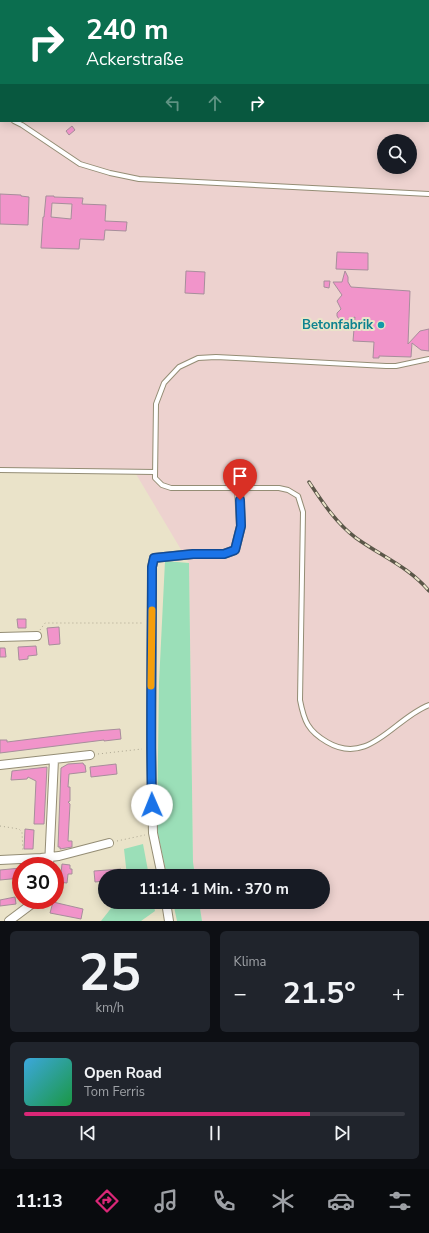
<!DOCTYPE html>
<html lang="de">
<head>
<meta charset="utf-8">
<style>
	:root { --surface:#171b24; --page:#20242c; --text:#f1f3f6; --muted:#9ea1a6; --line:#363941; --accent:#db2777 }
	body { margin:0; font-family:"Nunito Sans",sans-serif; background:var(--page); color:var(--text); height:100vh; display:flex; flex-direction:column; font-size:15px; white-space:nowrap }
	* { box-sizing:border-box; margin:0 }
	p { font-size:13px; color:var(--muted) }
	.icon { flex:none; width:22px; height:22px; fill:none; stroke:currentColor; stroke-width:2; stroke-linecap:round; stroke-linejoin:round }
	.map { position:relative; height:921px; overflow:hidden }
	.panel { display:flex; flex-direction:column; gap:10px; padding:10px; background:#0d0f14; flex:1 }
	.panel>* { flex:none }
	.guide { position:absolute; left:0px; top:0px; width:429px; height:122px; box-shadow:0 2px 10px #0003; background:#0b6e4f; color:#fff; overflow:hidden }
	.controls { position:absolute; left:377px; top:134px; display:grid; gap:8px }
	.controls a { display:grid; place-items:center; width:40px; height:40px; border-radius:50%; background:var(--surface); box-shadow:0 2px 10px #0003; font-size:20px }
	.speed { position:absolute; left:12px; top:857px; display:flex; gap:8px; font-size:20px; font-weight:700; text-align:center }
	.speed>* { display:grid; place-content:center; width:52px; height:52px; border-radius:50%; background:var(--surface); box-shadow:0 2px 10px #0003; line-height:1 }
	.speed .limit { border:6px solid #d22; background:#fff; color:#111 }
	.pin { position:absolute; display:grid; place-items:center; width:34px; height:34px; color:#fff; margin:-41px -17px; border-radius:50% 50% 50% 0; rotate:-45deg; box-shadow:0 0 4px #0007 }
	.pin .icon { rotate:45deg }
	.me { position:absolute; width:44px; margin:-22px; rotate:359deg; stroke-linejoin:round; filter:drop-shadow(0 0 3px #0008) }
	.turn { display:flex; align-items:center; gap:14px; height:84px; padding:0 20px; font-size:18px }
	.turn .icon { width:52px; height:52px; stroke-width:2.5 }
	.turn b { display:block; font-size:28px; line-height:34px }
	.lanes { display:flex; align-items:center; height:38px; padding:0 20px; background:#0003; justify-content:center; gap:20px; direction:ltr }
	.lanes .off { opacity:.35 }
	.big { font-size:30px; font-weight:700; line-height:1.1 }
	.panel .tile { flex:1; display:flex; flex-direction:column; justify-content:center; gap:6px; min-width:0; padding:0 14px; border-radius:6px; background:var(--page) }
	.panel .dial { align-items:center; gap:0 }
	.dial b { font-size:52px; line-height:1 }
	.song { display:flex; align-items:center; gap:12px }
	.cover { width:48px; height:48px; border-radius:6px; background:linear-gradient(135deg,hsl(200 70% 55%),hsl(140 70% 35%)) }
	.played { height:4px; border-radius:2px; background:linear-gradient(90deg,var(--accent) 75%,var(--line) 75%) }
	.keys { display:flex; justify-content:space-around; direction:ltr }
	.heat { display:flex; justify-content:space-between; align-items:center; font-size:22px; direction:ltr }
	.panel .tiles { flex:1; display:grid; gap:10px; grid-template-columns:1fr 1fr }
	.tile:last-child { grid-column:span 2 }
	.trip { position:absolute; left:98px; top:869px; width:232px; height:40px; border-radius:20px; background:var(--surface); box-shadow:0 2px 10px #0003; font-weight:700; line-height:40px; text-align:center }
	.menu { display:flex; height:64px; justify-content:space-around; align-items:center; background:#090b0e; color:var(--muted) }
	.menu .icon { width:28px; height:28px }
	.menu .current { color:var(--accent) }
	.menu b { font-size:18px; color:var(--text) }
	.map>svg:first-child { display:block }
	.industrial { fill:#edd2cf; fill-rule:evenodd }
	.green { fill:#9bdfb8 }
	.water { fill:#85b3f2 }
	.building { fill:#f194ca; stroke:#a78e9b; fill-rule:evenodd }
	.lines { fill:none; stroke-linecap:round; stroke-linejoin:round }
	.service-casing { stroke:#948d75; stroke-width:6 }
	.minor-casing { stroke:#948d75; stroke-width:10 }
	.path { stroke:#aca691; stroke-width:1; stroke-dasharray:1 3; stroke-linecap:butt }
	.service { stroke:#fff; stroke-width:4 }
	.minor { stroke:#fff; stroke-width:8 }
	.rail-casing { stroke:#5b5749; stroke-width:3.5 }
	.rail { stroke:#eae3c9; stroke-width:2; stroke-dasharray:6; stroke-linecap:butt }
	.route-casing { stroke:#114b97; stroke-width:10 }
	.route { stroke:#1a73e8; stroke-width:7 }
	.slow { stroke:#f59e0b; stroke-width:7 }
	.culture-dot { fill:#0f9aa8; stroke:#eae3c9; stroke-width:1.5 }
	.labels { text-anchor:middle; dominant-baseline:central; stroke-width:4; stroke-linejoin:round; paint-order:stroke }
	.culture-label { font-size:13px; font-weight:bold; fill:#0d838f; stroke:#eae3c9; text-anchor:end }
</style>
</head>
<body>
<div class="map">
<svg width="429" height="921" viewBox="0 0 429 921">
	<rect width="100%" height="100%" fill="#eae3c9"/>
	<path class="industrial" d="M 0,0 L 57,0 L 1,1 L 1,121 L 428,121 L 428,93 L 429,93 L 429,921 L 202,921 L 199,902 L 323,902 L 323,876 L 195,876 L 193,862 L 189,563 L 136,474 L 0,469 ZM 384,141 L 410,141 L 410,167 L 384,167 Z"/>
	<path class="green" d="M 165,561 L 189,563 L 193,862 L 195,876 L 167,876 L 157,829 L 159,683 Z
		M 143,844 L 149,876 L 127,876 L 124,849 Z
		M 116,902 L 153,902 L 155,911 L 141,921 L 101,921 Z
		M 173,902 L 199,902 L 202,921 L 177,921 Z"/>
	<path class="water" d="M 57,0 L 429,0 L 429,93 L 428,1 L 57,1 Z"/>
	<path class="building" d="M 72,126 L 75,130 L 69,135 L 66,131 Z
		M 0,194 L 21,195 L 21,196 L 29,197 L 28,225 L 0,224 Z
		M 46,196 L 54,196 L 54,197 L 83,198 L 82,204 L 106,205 L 105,221 L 127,222 L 126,231 L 105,230 L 104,240 L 80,239 L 79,249 L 41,248 L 43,217 L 44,217 ZM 52,203 L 72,204 L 71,219 L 51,217 Z
		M 337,252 L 368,253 L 368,270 L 336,269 Z
		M 186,271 L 205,272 L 204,294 L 185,293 Z
		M 345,271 L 348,277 L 348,282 L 351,287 L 410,291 L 408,344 L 420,331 L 429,329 L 429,351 L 421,350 L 412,343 L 411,357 L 379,356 L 379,358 L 373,358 L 374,342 L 353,341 L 355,317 L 343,322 L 340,321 L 337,316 L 337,313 L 341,309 L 337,301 L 342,295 L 333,282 L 342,282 Z
		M 324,281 L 330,281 L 329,288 L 324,287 Z
		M 17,619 L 26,619 L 26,628 L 18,628 Z
		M 59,627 L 60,644 L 49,645 L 47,628 Z
		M 36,646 L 37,655 L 28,656 L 28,659 L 19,660 L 18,647 Z
		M 0,648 L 5,648 L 6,657 L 0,657 Z
		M 120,729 L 121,739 L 104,741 L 104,740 L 0,753 L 0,740 L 7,740 L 7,742 L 96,731 Z
		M 83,763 L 84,765 L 85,765 L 86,772 L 69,774 L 68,787 L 70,787 L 70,801 L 68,802 L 70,804 L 68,841 L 72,841 L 72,847 L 60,849 L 60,847 L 58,847 L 61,768 L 68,764 Z
		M 116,764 L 117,774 L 91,777 L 90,767 Z
		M 47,767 L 44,824 L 34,824 L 36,781 L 28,777 L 27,779 L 11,780 L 12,771 Z
		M 25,829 L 34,830 L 33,849 L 24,849 Z
		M 62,864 L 70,865 L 70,869 L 72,869 L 72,874 L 68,874 L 67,883 L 58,882 L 58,875 L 61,873 Z
		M 21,868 L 21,878 L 0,880 L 0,870 Z
		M 121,869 L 122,876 L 105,876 L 105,881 L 95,882 L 94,871 Z
		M 15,897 L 16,904 L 0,906 L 0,900 Z
		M 53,902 L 83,909 L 81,919 L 50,913 Z"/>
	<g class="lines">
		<g class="service-casing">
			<path id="service" d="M 0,119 L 1,119
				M 14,121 L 22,125 L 80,164 L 110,173 L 139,179 L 429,194
				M 429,359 L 396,366 L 386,366 L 216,357 L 198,358 L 179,367 L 164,383 L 156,404 L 155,478 L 162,485 L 171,488 L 279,488 L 288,490 L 298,496 L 303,512 L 300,700 C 304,721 308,731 327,742 C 369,767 394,718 429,705
				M 0,470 L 155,472"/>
		</g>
		<g class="minor-casing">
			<path id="minor" d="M 0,637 L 37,636
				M 0,765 L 90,755
				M 0,860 L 41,858 L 59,856 L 109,843
				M 49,866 L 54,759
				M 162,876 L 153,833 L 151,748 L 152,567 L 154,558 L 193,554 L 224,554 L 235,550 L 241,526 L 239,488
				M 166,902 L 169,921
				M 9,921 L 37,900"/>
		</g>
		<path class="path" d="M 40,630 L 45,623 L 144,623
			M 98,754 L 142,749
			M 0,826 L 19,829 L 22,832 L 23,852
			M 117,841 L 145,835"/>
		<use href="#service" class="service"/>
		<use href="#minor" class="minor"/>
		<g class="rail-casing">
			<path id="rail" d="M 309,482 C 323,503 336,523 356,538 C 381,556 409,567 429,591"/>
		</g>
		<use href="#rail" class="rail"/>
	</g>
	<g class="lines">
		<g class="route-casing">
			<path id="route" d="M 152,805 C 150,726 152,646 152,567 L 154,558 L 193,554 L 224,554 L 235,550 L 241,526 L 240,500"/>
		</g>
		<use href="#route" class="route"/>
		<path class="slow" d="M 151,686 L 152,610"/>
	</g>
	<circle class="culture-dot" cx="381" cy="325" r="4"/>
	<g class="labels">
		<g class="culture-label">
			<text x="373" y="325">Betonfabrik</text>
		</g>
	</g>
</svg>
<div class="controls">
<a><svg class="icon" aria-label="search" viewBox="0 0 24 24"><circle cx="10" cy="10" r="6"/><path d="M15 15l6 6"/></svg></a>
</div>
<div class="speed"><div class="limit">30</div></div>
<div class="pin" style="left:240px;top:500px;background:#d93025"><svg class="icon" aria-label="arrive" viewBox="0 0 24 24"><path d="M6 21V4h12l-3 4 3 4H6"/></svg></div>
<svg class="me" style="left:152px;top:805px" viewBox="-20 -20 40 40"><circle r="19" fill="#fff"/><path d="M0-13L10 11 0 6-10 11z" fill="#1a73e8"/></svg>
<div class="trip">11:14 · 1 Min. · 370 m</div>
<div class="guide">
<div class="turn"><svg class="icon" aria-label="right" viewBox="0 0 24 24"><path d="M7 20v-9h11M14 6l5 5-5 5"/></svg><div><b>240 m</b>Ackerstraße</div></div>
<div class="lanes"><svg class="icon off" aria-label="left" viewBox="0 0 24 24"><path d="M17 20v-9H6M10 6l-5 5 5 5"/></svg><svg class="icon off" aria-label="ahead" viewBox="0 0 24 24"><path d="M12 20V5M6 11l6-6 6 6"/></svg><svg class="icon" aria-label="right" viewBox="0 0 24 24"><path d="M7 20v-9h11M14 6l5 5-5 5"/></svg></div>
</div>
</div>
<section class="panel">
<div class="tiles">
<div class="tile dial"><b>25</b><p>km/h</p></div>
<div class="tile"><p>Klima</p>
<div class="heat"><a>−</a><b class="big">21.5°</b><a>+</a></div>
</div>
<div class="tile">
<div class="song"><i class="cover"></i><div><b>Open Road</b><p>Tom Ferris</p></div></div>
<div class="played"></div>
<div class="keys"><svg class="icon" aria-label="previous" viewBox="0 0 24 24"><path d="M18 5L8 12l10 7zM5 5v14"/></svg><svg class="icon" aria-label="pause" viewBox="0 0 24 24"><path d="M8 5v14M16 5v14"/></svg><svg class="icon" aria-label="next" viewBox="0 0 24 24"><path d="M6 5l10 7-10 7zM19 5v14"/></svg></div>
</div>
</div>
</section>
<nav class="menu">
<b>11:13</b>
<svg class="icon current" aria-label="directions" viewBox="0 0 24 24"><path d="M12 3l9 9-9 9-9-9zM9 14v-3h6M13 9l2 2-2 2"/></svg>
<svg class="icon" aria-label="music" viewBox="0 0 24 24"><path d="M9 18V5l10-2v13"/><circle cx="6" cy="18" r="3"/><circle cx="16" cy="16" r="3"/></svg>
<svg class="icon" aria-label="phone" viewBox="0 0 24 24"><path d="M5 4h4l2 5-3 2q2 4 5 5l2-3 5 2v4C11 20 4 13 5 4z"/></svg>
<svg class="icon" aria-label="climate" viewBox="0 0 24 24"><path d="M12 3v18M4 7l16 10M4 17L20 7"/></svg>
<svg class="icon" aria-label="car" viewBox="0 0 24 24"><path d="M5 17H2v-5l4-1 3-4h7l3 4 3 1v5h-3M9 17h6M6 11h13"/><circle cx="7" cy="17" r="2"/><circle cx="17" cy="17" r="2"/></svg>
<svg class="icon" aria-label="filters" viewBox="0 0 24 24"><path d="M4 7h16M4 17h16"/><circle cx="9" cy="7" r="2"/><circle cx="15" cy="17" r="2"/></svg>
</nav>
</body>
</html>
